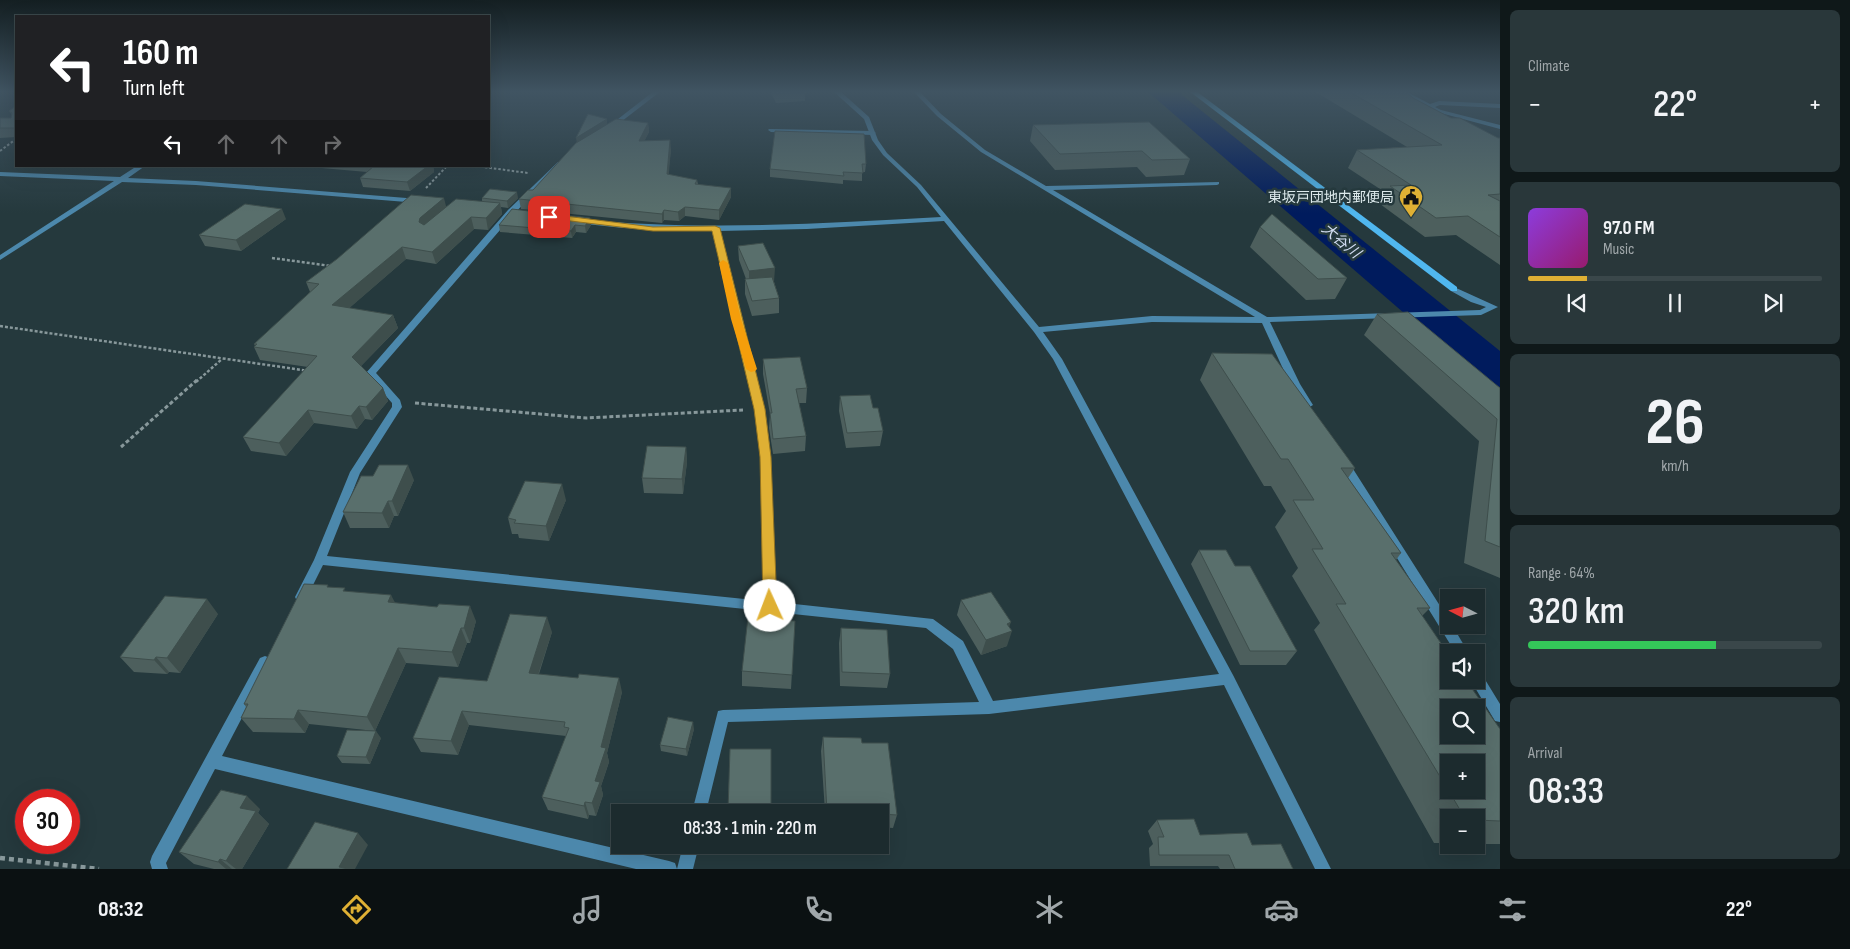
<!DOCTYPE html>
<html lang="en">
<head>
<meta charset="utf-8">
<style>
	:root { --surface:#1c2b2e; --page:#29373a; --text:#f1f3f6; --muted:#a0a7aa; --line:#3a474a; --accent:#dfb034 }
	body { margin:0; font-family:"Sofia Sans Condensed","Noto Sans JP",sans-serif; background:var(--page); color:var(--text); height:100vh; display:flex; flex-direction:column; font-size:19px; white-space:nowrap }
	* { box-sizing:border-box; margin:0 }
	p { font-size:16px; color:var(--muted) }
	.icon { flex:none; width:28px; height:28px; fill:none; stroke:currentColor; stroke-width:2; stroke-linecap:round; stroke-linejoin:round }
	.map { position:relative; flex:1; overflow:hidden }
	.details { display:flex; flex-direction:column; gap:10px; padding:10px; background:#0f1819; width:350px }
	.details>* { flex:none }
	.banner { position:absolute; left:15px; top:15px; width:475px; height:152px; border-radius:0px; box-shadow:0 5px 20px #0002,0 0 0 1px var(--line); background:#202124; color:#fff; overflow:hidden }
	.needle { width:32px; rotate:276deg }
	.fabs { position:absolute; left:1440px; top:589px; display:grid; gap:10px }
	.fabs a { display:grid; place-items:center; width:45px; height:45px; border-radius:0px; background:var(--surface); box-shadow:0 5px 20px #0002,0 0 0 1px var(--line); font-size:25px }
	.speed { position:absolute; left:15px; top:789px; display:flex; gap:10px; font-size:25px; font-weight:700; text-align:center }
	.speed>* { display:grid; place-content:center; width:65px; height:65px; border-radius:50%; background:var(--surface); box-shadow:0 5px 20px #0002,0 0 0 1px var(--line); line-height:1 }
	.speed .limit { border:8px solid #d22; background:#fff; color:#111 }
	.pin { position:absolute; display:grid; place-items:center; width:42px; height:42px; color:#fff; margin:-21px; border-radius:10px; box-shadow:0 2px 8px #0006 }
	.me { position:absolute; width:55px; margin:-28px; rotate:358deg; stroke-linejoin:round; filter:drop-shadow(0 0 4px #0008) }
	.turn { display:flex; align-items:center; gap:18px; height:105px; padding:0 25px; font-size:22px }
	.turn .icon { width:65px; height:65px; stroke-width:2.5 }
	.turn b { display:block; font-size:35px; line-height:42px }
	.lanes { display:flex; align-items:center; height:48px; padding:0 25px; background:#0003; justify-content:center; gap:25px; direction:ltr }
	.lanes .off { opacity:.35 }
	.big { font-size:38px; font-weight:600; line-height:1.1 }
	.details .widget { flex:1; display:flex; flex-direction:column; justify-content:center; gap:8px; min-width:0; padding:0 18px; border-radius:8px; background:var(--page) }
	.details .dial { align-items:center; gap:0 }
	.dial b { font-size:65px; line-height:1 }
	.song { display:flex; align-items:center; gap:15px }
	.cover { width:60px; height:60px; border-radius:8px; background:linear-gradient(135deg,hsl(270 70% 55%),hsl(320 70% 35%)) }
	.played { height:5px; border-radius:2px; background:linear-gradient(90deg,var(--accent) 20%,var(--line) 20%) }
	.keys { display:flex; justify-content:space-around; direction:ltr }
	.heat { display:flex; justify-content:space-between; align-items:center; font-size:28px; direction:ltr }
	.charge { height:8px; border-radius:4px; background:linear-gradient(90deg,#34c759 64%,var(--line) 0) }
	.trip { position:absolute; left:611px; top:804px; width:278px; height:50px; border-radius:0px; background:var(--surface); box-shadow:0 5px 20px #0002,0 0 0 1px var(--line); font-weight:600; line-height:50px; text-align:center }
	.tab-bar { display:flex; height:80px; justify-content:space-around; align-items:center; background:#0b1112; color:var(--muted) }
	.tab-bar .icon { width:35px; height:35px }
	.tab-bar .current { color:var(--accent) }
	.tab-bar b { font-size:22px; color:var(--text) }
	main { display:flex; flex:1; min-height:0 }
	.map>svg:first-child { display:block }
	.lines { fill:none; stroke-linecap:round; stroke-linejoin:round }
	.river { fill:#001b5d; fill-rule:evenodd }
	.path-far3 { stroke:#88989b; stroke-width:2; stroke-dasharray:2.5 2; stroke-linecap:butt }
	.path-far2 { stroke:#88989b; stroke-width:2.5; stroke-dasharray:3 2; stroke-linecap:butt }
	.path-far1 { stroke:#88989b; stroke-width:3; stroke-dasharray:4 2.5; stroke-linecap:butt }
	.path { stroke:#88989b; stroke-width:4.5; stroke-dasharray:5 4; stroke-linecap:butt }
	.lane { fill:#4c88ac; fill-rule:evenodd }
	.street { fill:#4c88ac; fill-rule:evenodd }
	.secondary { fill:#50b7ef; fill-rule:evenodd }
	.wall { fill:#4d5f5d }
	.shaded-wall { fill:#3e4e4c }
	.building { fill:#596f6c; stroke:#3e4e4c; fill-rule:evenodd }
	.route { fill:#dfb034; stroke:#917222 }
	.slow { fill:#f59e0b }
	.labels { text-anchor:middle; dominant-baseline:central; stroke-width:5; stroke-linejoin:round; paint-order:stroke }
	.far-poi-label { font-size:14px; fill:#ddeaec; stroke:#25393d; text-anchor:end }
	.far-water-label { font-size:15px; font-style:italic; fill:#cfdaef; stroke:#25393d }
</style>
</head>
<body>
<main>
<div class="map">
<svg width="1500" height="869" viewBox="0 0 1500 869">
	<rect width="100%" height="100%" fill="#25393d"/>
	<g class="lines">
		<path class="river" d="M 1147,91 L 1177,91 L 1500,351 L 1500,387 L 1485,383 Z"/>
		<path class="path-far3" d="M 0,151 L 16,139
			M 476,166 L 528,173
			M 426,188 L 447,166"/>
		<path class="path-far2" d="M 272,258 L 331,266
			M 0,326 L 309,371
			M 196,382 L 222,359"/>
		<path class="path-far1" d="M 415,403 L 586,418 L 743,410
			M 121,447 L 197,380"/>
		<path class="path" d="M 0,858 L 99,869"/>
		<path class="lane" d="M 769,129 L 873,131 L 876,133 L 873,135 L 771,132 L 768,130 Z"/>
		<path class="street" d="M 654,91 L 661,91 L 613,128 L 609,128 L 609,126 Z
			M 833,91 L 840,91 L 869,117 L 878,140 L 887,153 L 921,185 L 1039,327 L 1152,316 L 1255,317 L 981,152 L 937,116 L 913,91 L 919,91 L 941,114 L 985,150 L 1046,186 L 1219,182 L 1219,184 L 1217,185 L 1053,190 L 1267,317 L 1451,311 L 1480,310 L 1486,307 L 1471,302 L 1451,291 L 1451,287 L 1454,287 L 1498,307 L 1481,315 L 1270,322 L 1300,384 L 1313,405 L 1308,408 L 1305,407 L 1290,384 L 1262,323 L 1152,322 L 1043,332 L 1062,359 L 1233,675 L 1331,869 L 1315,869 L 1224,685 L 989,714 L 728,722 L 706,812 L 692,812 L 718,711 L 723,710 L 979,702 L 953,649 L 926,628 L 323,565 L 305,601 L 301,602 L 297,601 L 295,597 L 314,560 L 350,472 L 392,407 L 392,403 L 366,373 L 508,210 L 558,162 L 560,163 L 560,165 L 514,214 L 376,373 L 400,400 L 402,407 L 360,473 L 327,556 L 764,601 L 761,457 L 755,409 L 712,231 L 623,228 L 577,223 L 573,221 L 577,219 C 699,231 818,224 941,217 L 917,187 L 883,155 L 872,140 L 864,119 ZM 944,221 L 1034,332 L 1053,359 L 1219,674 L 993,701 L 963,641 L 933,619 L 776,602 L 771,457 L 765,409 L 719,231 L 807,229 Z
			M 1397,91 L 1405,91 L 1430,104 L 1439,101 L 1500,104 L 1500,108 L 1440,105 L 1435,107 L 1441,110 L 1500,125 L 1500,129 L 1437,112 Z
			M 137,166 L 145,166 L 128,178 L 196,181 L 419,199 L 422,201 L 419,203 L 196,185 L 122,182 L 0,260 L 0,255 L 114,181 L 0,176 L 0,172 L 120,177 Z
			M 1344,460 L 1348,461 L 1449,620 L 1449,625 L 1452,625 L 1468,652 L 1455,652 L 1339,464 Z
			M 265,656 L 270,658 L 271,662 L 222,756 L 669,861 L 675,863 L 677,869 L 636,869 L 215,769 L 166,863 L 168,869 L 152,869 L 150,862 L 152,856 L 260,658 Z
			M 1476,671 L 1481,673 L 1500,704 L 1500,722 L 1495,721 L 1471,681 L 1471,680 L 1476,680 Z
			M 683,845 L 699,845 L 693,869 L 677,869 Z"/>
		<path class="secondary" d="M 1189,91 L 1196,91 L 1457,287 L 1457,291 L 1451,291 Z"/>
	</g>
	<path class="wall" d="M 770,91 L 824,91 L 805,93 L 805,101 L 776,103 Z
		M 1314,91 L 1405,91 L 1413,98 L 1451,118 L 1498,138 L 1500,138 L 1500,265 L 1456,235 L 1425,237 L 1380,204 L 1386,193 L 1348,168 L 1357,150 L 1407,147 Z
		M 16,106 L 16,137 L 0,138 L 0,118 L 11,118 L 12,115 L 9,111 Z
		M 607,119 L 607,124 L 648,123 L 649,132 L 644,141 L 671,149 L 668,175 L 697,180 L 698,184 L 731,197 L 719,220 L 685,216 L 679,221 L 664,220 L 662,223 L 521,209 L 519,199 L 533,190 Z
		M 1033,125 L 1190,159 L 1184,175 L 1146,177 L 1137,167 L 1055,170 L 1030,141 Z
		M 866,164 L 865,172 L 862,172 L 862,181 L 843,180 L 843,184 L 770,177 L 770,169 Z
		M 299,166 L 433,166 L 434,172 L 410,191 L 363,187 L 360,178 L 367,172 Z
		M 482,198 L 518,198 L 508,208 L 501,207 L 502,214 L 488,230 L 474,229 L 436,264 L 406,259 L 349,308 L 393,315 L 398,328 L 361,366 L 383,388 L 388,401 L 372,420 L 365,419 L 357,429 L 314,423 L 286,456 L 251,451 L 243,437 L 308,367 L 260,360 L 254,347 L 255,346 L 254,344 L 310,292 L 306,282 L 446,207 L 482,201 Z
		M 590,218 L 591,225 L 586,233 L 576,232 L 572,238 L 500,232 L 499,225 Z
		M 286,219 L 241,251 L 205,246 L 199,235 Z
		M 1260,227 L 1347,278 L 1335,299 L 1306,300 L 1250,247 Z
		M 738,246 L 774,282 L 779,298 L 779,313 L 752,316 L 745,294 L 745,279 L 746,279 L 739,260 Z
		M 1377,314 L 1500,388 L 1500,578 L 1464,563 L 1479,441 L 1364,335 Z
		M 1212,353 L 1355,468 L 1348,478 L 1401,553 L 1396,560 L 1430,608 L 1422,616 L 1500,729 L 1500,844 L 1476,844 L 1476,818 L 1449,818 L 1449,843 L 1434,843 L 1314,630 L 1320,623 L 1292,576 L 1298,568 L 1275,527 L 1286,511 L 1271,486 L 1264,486 L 1200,380 Z
		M 763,359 L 807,388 L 806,403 L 799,403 L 806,436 L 805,451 L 773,454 L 769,428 L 770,414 L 763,374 Z
		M 840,396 L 873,408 L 883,431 L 880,446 L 846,448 L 839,411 Z
		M 686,447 L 687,462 L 683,494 L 644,493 L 642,478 Z
		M 414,480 L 398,516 L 394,516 L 389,528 L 350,528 L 343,512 Z
		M 566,500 L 549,541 L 519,538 L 518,534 L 512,534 L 508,518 Z
		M 1199,550 L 1235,566 L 1297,651 L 1286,665 L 1240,665 L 1191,564 Z
		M 329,587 L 395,603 L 476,621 L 470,643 L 467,643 L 458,667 L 406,663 L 375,731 L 309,724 L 305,733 L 253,732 L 241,718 L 246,707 L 244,704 Z
		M 961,600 L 1007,646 L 981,655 L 957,615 Z
		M 218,614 L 180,673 L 169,672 L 167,674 L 134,672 L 120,657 Z
		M 795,621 L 791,689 L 742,686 L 742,671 Z
		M 841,628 L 890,674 L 887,688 L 840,686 L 839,643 Z
		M 552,632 L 539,674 L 622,692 L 607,753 L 609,762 L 601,786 L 603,795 L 596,816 L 589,815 L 588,819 L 548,810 L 542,797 L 566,736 L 469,725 L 458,755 L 421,752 L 413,738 Z
		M 694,729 L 687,756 L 661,751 L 660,745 Z
		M 823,737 L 862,743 L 897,815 L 893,828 L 880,827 L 880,812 L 825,812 L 821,751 Z
		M 381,738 L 370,764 L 342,763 L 337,756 Z
		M 730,749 L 771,812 L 728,812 Z
		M 260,809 L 258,813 L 269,824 L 242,869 L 214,869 L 194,864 L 179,852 Z
		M 1157,820 L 1200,835 L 1252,845 L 1293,869 L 1220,869 L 1218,866 L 1150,866 L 1149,848 L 1153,844 L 1148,831 Z"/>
	<path class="shaded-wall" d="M 607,119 L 607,125 L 577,144 L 576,138 Z
		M 648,123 L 649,132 L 640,150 L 639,141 Z
		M 670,140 L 671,149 L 668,184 L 667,174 Z
		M 428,166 L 433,166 L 434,172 L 410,191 L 407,182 Z
		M 731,188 L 731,197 L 719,220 L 719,210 Z
		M 517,192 L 518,198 L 508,208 L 507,201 Z
		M 444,198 L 447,210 L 423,230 L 419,222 L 420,218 Z
		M 500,203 L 502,214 L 488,230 L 486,218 Z
		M 685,207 L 685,216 L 679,221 L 678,212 Z
		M 282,209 L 286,219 L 241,251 L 236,240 Z
		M 664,210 L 664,220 L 662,223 L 662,214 Z
		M 471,217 L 474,229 L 436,264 L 432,252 Z
		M 590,218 L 591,225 L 586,233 L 585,226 Z
		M 575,225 L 576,232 L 572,238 L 571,231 Z
		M 402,247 L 406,259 L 338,318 L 332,305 Z
		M 775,268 L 774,282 L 749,286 L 749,271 Z
		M 393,315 L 398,328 L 357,370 L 352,357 Z
		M 383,388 L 388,401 L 372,420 L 366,407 Z
		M 359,406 L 365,419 L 357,429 L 351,416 Z
		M 308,410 L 314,423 L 286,456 L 279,443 Z
		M 686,447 L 687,462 L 683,494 L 682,479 Z
		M 408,465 L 414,480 L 398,516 L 392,501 Z
		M 562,484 L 566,500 L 549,541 L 546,526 Z
		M 388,501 L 394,516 L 389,528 L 382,513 Z
		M 391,595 L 399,610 L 388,602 Z
		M 207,599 L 218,614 L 180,673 L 167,658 Z
		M 470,606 L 476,621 L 470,643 L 464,628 Z
		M 547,617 L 552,632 L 534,687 L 529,673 Z
		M 1011,622 L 1007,633 L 1012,631 L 1007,646 L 981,655 L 986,640 L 1007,624 Z
		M 461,628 L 467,643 L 458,667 L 452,652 Z
		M 398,648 L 406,663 L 375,731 L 367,717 Z
		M 156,657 L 169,672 L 167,674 L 154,660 Z
		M 619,678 L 622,692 L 607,753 L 609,762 L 601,786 L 603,795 L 596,816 L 592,803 L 595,781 L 601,747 Z
		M 298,710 L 309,724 L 305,733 L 294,719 Z
		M 462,711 L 469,725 L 458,755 L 451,741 Z
		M 693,722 L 694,729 L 687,756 L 686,749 Z
		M 376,731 L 381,738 L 370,764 L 366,757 Z
		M 247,796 L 260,809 L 258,813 L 269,824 L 242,869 L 236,869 L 226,861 L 240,808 Z
		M 585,802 L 589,815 L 588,819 L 584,806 Z
		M 358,833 L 368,845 L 355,869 L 341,869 L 339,867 Z
		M 220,859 L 232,869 L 226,869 L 218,862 Z"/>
	<path class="building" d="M 775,91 L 805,91 L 805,92 L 776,94 Z
		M 1348,91 L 1405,91 L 1413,98 L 1451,118 L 1460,118 L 1498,138 L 1500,138 L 1500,194 L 1488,195 L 1500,201 L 1500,237 L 1468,216 L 1436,218 L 1390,186 L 1411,185 L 1357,150 L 1442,145 Z
		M 16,106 L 16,128 L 0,128 L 0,118 L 11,118 L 12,113 L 9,111 Z
		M 588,114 L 607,119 L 576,138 Z
		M 616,119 L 648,123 L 639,141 L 670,140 L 667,174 L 697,180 L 695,184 L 731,188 L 719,210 L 685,207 L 678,212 L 664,210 L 662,214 L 519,199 L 528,190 L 533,190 L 576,143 Z
		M 1149,122 L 1190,159 L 1152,160 L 1142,151 L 1060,154 L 1033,125 Z
		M 775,131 L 864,134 L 866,164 L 862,164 L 863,173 L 843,172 L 844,176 L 770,169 Z
		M 374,166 L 428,166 L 407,182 L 360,178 Z
		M 490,189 L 517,192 L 507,201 L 482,198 Z
		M 411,195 L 444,198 L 420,218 L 419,222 L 424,225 L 456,199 L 500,203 L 486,218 L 471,217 L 432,252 L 402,247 L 332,305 L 393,315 L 352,357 L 383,388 L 366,407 L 359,406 L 351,416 L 308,410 L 279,443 L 243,437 L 317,356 L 254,347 L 257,344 L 254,344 L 319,284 L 306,282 L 337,259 Z
		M 245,204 L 282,209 L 236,240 L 199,235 Z
		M 512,209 L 590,218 L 585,226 L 575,225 L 571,231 L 499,225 Z
		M 1272,214 L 1347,278 L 1318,279 L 1260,227 Z
		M 763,243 L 775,268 L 749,271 L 738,246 Z
		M 772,277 L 779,298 L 752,301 L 745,279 Z
		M 1408,312 L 1500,388 L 1500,547 L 1485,541 L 1497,419 L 1377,314 Z
		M 1212,353 L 1272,354 L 1355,468 L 1341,468 L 1401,553 L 1391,553 L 1430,608 L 1417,608 L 1449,655 L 1449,680 L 1466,680 L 1500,729 L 1500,821 L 1476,820 L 1476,818 L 1465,818 L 1336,604 L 1346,604 L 1312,549 L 1323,549 L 1293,500 L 1314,500 L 1288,459 L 1281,459 ZM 1449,708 L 1476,708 L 1476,735 L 1449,735 ZM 1449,762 L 1476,762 L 1476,790 L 1449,790 Z
		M 800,357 L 807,388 L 796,389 L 806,436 L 773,439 L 770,413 L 772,413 L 763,359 Z
		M 870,395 L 873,408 L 878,408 L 883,431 L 847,433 L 840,396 Z
		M 647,446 L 686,447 L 682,479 L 642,478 Z
		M 379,465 L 408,465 L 392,501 L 388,501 L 382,513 L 343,512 L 361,476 L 373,476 Z
		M 525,481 L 562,484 L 546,526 L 514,523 L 516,520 L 508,518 Z
		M 1199,550 L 1226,550 L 1235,566 L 1250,566 L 1297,651 L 1250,651 Z
		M 304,584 L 328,585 L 327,587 L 345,588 L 343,591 L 391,595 L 388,602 L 437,607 L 439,604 L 470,606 L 464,628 L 461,628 L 452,652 L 398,648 L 367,717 L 298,710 L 294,719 L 241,718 L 248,704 L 244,704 Z
		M 991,592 L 1011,622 L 1007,624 L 1012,631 L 986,640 L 961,600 Z
		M 165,596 L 207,599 L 167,658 L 156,657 L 154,660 L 120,657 Z
		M 510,614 L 547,617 L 529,673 L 578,678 L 579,674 L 619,678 L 601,747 L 606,748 L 595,781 L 600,782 L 592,803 L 585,802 L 584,806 L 542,797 L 569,728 L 564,727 L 565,722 L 462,711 L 451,741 L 413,738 L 439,677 L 487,681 Z
		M 748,617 L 795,621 L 792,675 L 742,671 Z
		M 841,628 L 887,630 L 890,674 L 842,672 Z
		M 668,717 L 693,722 L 686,749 L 660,745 Z
		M 347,730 L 376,731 L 366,757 L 337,756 Z
		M 823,737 L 861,738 L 862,743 L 888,743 L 897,815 L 880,814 L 880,812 L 827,812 Z
		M 730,749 L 771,749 L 771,812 L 728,811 Z
		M 221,790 L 247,796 L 240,808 L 256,811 L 226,861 L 220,859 L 218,862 L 179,852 Z
		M 1194,819 L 1200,835 L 1247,833 L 1252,845 L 1281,844 L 1293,869 L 1235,869 L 1229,855 L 1159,855 L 1158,837 L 1164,837 L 1157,820 Z
		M 315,822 L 358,833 L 339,867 L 348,869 L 287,869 Z"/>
	<linearGradient id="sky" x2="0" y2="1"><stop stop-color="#141f22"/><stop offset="0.43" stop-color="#405462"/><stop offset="1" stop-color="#405462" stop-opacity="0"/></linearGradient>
	<rect width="1500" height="213" fill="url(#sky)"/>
	<path class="route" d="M 549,214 L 653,227 L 715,226 L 720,228 L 765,409 L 771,457 L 777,606 L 775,610 L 765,610 L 763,606 L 760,457 L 754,409 L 712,231 L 653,231 L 546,218 L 546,215 Z"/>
	<path class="slow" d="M 723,260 L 728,263 L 741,319 L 757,369 L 755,371 L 751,372 L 746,369 L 731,319 L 719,263 Z"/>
	<defs>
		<g id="civic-pin" transform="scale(1.25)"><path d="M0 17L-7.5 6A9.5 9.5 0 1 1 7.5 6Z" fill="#dfb034" stroke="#25393d"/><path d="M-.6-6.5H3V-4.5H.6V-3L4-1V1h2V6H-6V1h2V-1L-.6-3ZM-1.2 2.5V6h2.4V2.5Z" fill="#111"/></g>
	</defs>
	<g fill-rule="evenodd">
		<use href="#civic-pin" x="1411" y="197"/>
	</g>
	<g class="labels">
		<g class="far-poi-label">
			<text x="1394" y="197">東坂戸団地内郵便局</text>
		</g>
		<g class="far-water-label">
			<text transform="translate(1341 241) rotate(40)">大谷川</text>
		</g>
	</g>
</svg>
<div class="fabs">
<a><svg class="needle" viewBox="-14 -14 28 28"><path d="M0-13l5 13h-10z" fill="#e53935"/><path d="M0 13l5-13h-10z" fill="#a0a7aa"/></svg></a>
<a><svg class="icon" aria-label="sound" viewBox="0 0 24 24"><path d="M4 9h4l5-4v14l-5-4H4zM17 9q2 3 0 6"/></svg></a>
<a><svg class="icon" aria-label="search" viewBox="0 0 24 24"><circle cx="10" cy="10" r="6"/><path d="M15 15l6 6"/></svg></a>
<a>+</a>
<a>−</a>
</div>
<div class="speed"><div class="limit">30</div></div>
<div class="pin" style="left:549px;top:217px;background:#d93025"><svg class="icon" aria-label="arrive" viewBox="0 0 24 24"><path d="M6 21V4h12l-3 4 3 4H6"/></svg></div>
<svg class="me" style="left:770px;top:606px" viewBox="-20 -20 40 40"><circle r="19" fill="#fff"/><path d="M0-13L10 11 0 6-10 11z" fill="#dfb034"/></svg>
<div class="trip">08:33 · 1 min · 220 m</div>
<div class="banner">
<div class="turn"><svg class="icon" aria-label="left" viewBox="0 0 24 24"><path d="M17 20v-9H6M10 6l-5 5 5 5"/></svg><div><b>160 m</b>Turn left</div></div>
<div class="lanes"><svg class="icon" aria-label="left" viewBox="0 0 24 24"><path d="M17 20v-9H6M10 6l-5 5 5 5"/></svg><svg class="icon off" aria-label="ahead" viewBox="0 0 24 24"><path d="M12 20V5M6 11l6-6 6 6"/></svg><svg class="icon off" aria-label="ahead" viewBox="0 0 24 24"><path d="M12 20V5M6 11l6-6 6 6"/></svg><svg class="icon off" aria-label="right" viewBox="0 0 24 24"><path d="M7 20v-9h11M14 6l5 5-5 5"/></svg></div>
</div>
</div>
<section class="details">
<div class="widget"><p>Climate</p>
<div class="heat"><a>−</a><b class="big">22°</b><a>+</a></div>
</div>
<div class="widget">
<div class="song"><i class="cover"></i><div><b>97.0 FM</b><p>Music</p></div></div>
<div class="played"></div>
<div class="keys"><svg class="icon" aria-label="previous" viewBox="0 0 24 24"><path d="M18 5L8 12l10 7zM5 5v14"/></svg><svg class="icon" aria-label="pause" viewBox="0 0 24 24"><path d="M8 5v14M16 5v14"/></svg><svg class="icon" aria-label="next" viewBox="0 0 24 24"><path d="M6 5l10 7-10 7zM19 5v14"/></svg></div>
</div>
<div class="widget dial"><b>26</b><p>km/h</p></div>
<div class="widget"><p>Range · 64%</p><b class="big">320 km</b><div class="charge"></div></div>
<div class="widget"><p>Arrival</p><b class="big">08:33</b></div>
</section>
</main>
<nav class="tab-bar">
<b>08:32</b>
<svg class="icon current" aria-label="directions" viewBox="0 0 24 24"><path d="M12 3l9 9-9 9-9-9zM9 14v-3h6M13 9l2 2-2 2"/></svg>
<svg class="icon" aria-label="music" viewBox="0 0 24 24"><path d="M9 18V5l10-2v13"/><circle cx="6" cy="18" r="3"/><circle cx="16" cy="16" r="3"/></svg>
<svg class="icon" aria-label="phone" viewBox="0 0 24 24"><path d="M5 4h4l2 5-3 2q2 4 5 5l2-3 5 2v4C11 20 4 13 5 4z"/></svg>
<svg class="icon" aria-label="climate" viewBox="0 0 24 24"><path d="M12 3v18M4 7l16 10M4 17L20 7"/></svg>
<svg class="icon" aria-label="car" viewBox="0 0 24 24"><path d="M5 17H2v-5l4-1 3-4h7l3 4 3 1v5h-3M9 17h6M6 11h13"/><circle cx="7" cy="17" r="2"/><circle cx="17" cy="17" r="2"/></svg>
<svg class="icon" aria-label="filters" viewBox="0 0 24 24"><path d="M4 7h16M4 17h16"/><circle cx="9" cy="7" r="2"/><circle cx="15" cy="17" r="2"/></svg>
<b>22°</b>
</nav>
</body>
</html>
